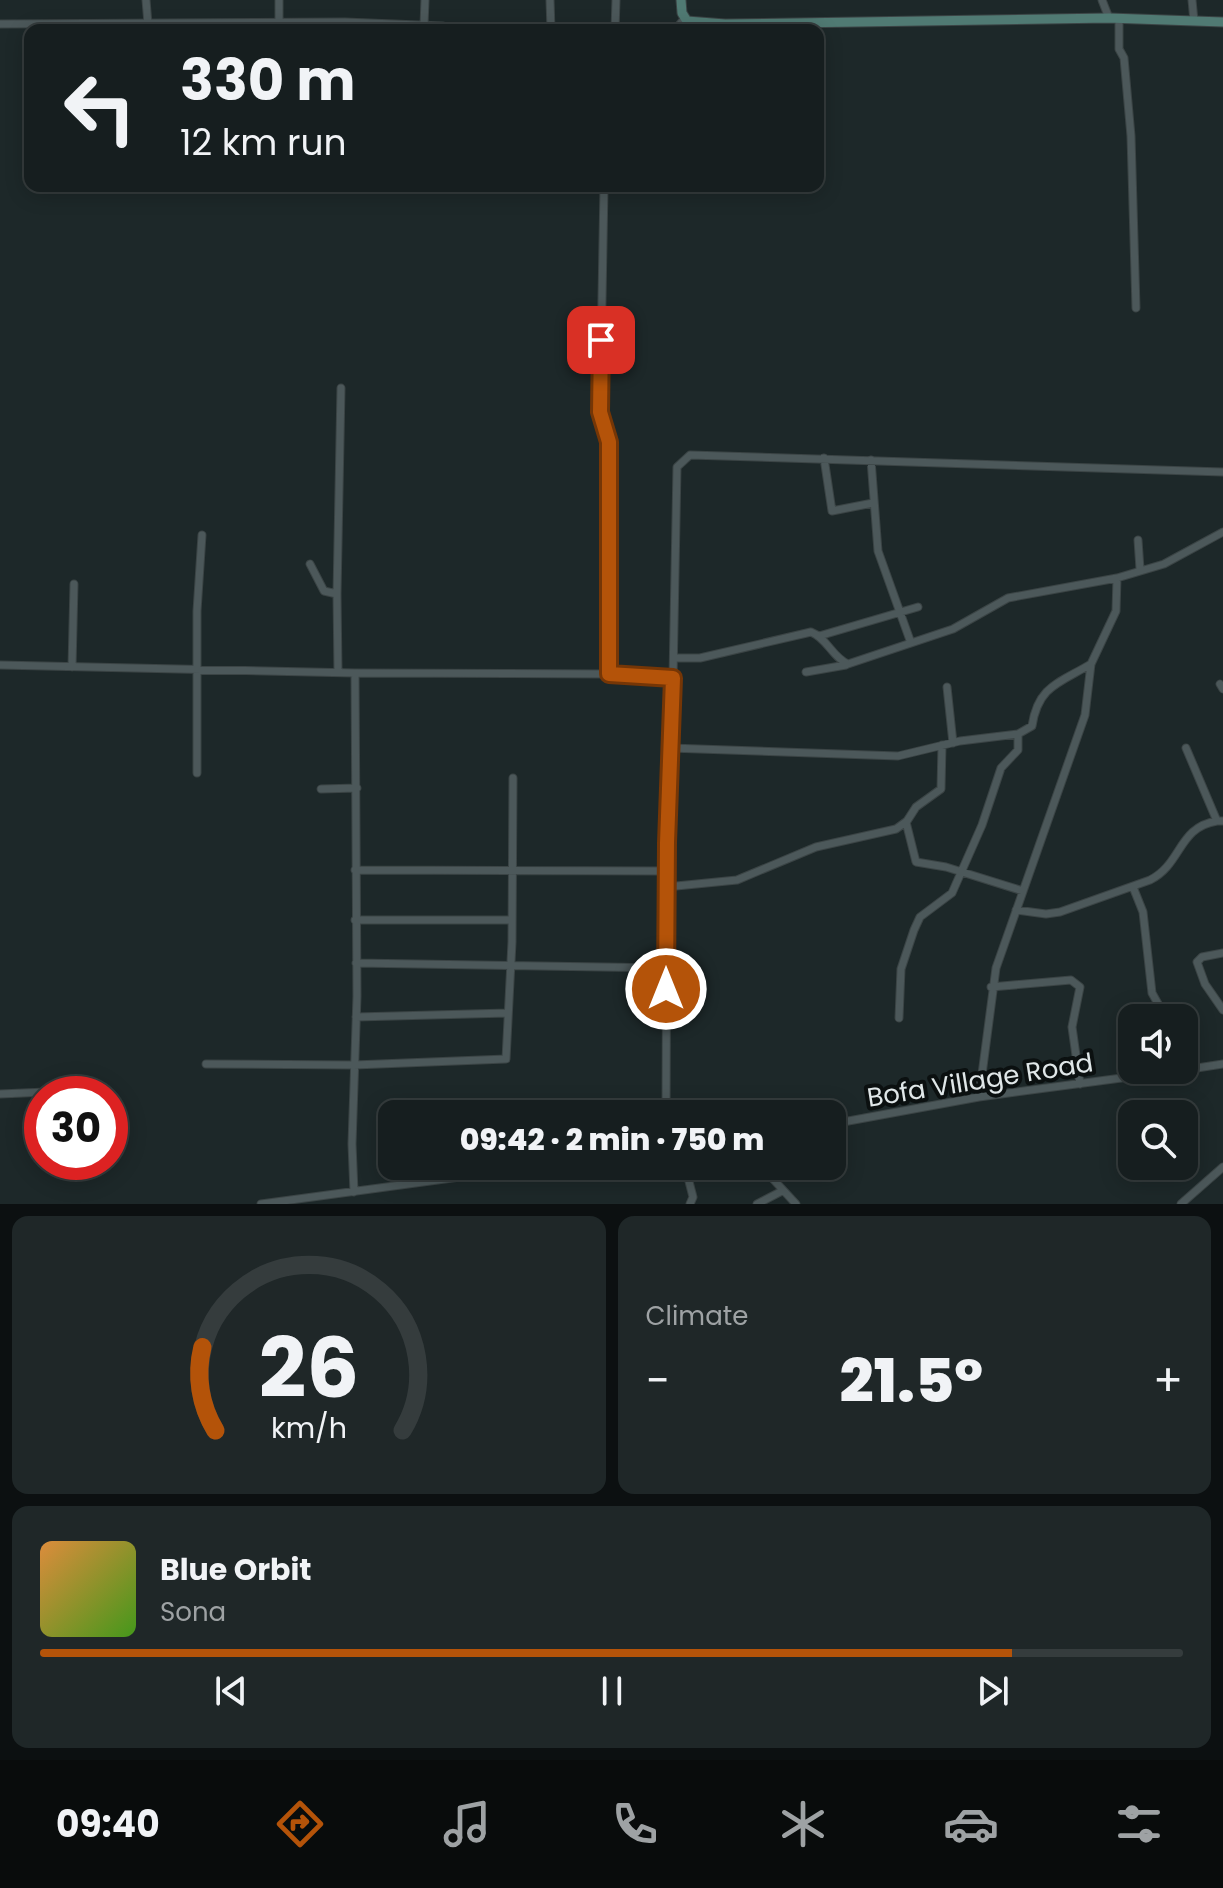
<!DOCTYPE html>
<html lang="en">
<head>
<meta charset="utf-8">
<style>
	:root { --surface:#161e1f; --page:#1f2728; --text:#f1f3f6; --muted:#9ea2a4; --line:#353c3d; --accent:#b45309 }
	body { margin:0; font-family:Poppins,sans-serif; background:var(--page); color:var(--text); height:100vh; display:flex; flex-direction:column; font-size:30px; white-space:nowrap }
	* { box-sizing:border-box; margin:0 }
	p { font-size:26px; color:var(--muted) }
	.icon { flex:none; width:44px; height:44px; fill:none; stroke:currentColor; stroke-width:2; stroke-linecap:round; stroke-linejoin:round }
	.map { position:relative; height:1204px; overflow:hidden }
	.sheet { display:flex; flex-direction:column; gap:12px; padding:12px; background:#0c1011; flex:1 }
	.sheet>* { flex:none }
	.banner { position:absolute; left:24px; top:24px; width:800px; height:168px; border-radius:16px; box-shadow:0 4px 20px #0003,0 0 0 2px var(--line); background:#161e1f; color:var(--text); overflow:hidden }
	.controls { position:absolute; left:1118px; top:1004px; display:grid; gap:16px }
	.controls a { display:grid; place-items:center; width:80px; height:80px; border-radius:16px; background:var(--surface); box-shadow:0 4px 20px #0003,0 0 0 2px var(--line); font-size:40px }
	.speed { position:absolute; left:24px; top:1076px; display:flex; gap:16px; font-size:40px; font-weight:700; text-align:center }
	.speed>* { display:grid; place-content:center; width:104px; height:104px; border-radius:50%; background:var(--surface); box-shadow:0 4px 20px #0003,0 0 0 2px var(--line); line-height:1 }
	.speed .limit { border:12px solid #d22; background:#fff; color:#111 }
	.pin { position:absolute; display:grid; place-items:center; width:68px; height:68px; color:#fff; margin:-34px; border-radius:16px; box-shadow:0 4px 12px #0006 }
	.me { position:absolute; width:88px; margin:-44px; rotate:0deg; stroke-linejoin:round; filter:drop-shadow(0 0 6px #0008) }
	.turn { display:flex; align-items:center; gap:28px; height:168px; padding:0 24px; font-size:36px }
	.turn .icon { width:104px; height:104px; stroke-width:2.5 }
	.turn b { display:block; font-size:56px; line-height:68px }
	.big { font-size:60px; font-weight:800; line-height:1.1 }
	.sheet .tile { flex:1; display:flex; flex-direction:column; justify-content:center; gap:12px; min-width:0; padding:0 28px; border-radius:16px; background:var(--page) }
	.sheet .dial { align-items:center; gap:0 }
	.dial svg { height:208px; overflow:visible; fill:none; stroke:var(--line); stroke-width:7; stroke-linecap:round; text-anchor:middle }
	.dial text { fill:var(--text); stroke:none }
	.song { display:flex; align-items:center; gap:24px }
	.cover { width:96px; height:96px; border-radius:12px; background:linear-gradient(135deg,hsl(30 70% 55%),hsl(100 70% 35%)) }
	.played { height:8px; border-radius:4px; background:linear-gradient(90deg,var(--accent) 85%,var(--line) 85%) }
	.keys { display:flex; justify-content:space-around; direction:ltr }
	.heat { display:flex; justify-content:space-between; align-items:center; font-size:44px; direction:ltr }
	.sheet .tiles { flex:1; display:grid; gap:12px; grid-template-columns:1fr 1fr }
	.tile:last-child { grid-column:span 2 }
	.trip { position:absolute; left:378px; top:1100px; width:468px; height:80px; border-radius:16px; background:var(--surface); box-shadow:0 4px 20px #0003,0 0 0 2px var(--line); font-weight:800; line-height:80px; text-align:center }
	.dock { display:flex; height:128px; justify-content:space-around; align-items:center; background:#090c0c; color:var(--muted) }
	.dock .icon { width:56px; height:56px }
	.dock .active { color:var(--accent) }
	.dock b { font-size:36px; color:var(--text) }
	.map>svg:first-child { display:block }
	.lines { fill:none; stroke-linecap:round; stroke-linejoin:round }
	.street-casing { stroke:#3b4445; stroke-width:9 }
	.secondary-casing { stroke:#3b4445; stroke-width:11 }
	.street { stroke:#4c585a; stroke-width:7 }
	.secondary { stroke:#507a73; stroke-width:9 }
	.route-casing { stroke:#753606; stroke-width:20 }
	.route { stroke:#b45309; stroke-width:14 }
	.labels { text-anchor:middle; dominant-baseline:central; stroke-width:8; stroke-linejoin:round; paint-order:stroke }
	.street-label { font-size:26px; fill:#e0e7e8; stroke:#0b1010 }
</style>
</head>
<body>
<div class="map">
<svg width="1223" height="1204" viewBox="0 0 1223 1204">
	<rect width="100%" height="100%" fill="#1d2829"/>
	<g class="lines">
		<g class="street-casing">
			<path id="street" d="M 146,0 L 148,24
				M 550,0 L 551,30
				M 1102,0 L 1109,18
				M 1192,0 L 1194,21
				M 1119,19 L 1119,49 L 1124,58 L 1131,136 L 1136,308
				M 0,24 L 345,22 L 443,26 L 450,30
				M 279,25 L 279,0
				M 424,25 L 425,0
				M 615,30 L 616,0
				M 675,30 L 685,18
				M 604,186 L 600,412 L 609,442 L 609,674 L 673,678 L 667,843 L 666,1114
				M 824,458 L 832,511 L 873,503
				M 871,460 L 878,551 L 911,643
				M 1138,540 L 1140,569
				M 310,564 L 324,591 L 337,594 L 338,672
				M 337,594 L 341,388
				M 819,636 L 918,607
				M 676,658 L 700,658 L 811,632 C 827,638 832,657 848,664 L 953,629 L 1008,598 L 1117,578
				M 0,665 L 355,673 L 609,674
				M 72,667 L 74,584
				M 806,672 L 846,665
				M 673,678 L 677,467 L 690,455 L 1223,472
				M 1220,684 L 1223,689
				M 947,687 L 953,743
				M 670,748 L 898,756 L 960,741 L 1018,734 L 1032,726 C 1038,686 1059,683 1091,664
				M 1186,748 L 1217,821 L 1223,821
				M 197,773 L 197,611 L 202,535
				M 321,789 L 357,788
				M 906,822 L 916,862 L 946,867 L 1023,891
				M 355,870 L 666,871
				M 666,887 L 737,880 L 816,847 L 896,829 L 907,821 L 916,807 L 941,789 L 942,745
				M 1133,887 L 1143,912 L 1152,993 L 1166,1018
				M 1016,910 L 1046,914 L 1060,912 L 1150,880 C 1182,864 1178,827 1217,821
				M 355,920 L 512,920
				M 1223,953 L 1202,957 L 1197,962 L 1205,984 L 1223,1010
				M 356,963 L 666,968
				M 991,987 L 1071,980 L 1080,987 L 1072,1027 L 1080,1084
				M 356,1017 L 508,1013
				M 899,1018 L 901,969 L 914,930 L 920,917 L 952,893 L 982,825 L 1001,768 L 1018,750 L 1018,734
				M 1184,1052 L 1193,1068
				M 206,1064 L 354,1065 L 506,1059 L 512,942 L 513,778
				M 1184,1070 L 1223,1064
				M 0,1094 L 69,1091 L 81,1094
				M 979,1097 L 996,968 L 1085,715 L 1091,664 L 1116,611 L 1117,578 L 1164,564 L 1223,532
				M 832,1124 L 979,1097 L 1182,1070
				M 685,1166 L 693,1197 L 690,1204
				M 761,1166 L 796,1204
				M 354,1192 L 352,1144 L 357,996 L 355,673
				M 261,1204 L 541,1166
				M 757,1204 L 782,1191
				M 1181,1204 L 1223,1167"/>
		</g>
		<g class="secondary-casing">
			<path id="secondary" d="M 681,0 L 682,13 L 687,21 L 725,24 L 1109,18 L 1223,22"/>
		</g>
		<use href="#street" class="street"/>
		<use href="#secondary" class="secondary"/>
	</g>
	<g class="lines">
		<g class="route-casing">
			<path id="route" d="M 601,340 L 600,412 L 609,442 L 609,674 L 673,678 L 667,843 L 666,989"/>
		</g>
		<use href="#route" class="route"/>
	</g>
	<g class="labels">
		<g class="street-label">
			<text transform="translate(980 1080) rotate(-9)">Bofa Village Road</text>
		</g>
	</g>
</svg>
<div class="controls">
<a><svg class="icon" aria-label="sound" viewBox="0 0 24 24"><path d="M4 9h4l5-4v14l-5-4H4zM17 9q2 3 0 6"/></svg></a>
<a><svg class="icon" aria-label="search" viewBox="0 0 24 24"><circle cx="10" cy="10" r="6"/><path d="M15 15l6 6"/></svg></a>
</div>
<div class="speed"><div class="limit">30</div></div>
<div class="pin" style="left:601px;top:340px;background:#d93025"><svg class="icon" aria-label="arrive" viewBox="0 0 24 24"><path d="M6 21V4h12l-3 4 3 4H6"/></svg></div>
<svg class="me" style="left:666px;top:989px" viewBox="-20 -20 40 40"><circle r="17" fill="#b45309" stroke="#fff" stroke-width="3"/><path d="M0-11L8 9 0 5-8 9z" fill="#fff"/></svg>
<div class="trip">09:42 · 2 min · 750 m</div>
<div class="banner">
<div class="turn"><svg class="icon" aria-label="left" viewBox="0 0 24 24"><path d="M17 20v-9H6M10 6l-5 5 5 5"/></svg><div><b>330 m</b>12 km run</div></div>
</div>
</div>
<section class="sheet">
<div class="tiles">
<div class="tile dial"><svg viewBox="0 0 100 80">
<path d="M14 69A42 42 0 1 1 86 69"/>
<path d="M14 69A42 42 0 0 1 9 37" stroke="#b45309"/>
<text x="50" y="56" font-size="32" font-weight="700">26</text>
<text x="50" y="72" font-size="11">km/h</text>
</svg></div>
<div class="tile"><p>Climate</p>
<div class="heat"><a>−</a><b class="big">21.5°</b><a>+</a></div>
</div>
<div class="tile">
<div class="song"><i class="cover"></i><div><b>Blue Orbit</b><p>Sona</p></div></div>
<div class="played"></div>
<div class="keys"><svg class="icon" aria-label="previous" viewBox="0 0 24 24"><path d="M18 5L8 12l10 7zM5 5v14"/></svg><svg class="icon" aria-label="pause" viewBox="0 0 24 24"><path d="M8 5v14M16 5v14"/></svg><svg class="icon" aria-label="next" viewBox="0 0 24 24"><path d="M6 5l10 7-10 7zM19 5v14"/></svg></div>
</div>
</div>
</section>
<nav class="dock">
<b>09:40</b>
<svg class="icon active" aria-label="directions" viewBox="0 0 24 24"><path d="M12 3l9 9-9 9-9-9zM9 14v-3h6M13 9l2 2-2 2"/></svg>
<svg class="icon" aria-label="music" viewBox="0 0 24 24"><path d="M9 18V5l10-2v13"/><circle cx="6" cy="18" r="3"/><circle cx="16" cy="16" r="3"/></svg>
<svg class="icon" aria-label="phone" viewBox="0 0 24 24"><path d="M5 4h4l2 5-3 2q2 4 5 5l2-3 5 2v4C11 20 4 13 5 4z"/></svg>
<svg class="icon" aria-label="climate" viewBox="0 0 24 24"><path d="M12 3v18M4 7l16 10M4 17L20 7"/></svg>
<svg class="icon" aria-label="car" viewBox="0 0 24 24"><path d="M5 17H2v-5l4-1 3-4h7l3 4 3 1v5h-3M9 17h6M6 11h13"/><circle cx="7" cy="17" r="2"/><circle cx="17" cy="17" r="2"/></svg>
<svg class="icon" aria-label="filters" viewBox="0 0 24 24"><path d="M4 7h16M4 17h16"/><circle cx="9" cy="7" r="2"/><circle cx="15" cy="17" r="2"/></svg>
</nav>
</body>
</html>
